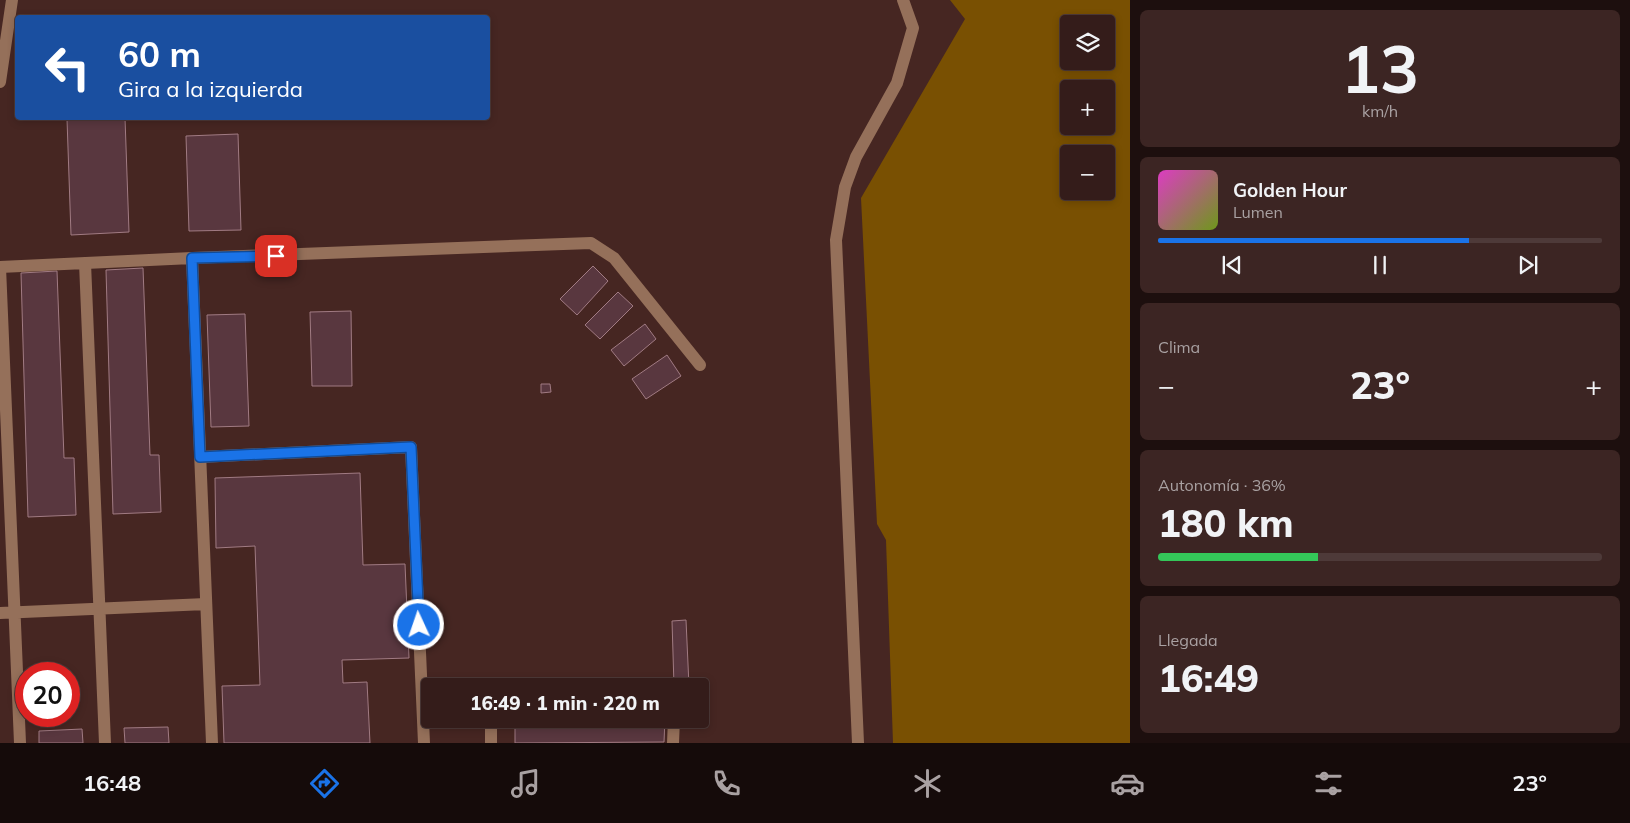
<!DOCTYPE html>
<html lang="es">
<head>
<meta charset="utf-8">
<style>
	:root { --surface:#341c1a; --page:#3c2523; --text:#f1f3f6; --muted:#a9a1a2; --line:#4e3a39; --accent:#1a73e8 }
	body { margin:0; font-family:Mulish,sans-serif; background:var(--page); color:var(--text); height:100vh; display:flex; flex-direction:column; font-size:19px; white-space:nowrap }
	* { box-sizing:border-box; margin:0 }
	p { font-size:16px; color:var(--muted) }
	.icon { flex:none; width:28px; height:28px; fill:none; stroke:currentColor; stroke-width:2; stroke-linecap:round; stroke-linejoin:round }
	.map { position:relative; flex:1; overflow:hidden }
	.details { display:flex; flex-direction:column; gap:10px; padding:10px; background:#1d0f0e; width:500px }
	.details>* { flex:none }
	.hud { position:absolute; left:15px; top:15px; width:475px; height:105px; border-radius:5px; box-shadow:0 2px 8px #0003,0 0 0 1px var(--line); background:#1a4fa0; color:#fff; overflow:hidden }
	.controls { position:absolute; left:1060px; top:15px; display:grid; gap:10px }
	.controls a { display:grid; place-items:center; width:55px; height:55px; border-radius:5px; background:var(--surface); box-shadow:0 2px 8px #0003,0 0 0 1px var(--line); font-size:25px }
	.speed { position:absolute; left:15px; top:662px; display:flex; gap:10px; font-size:25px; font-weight:700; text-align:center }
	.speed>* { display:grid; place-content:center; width:65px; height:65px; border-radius:50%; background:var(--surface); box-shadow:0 2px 8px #0003,0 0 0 1px var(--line); line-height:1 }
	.speed .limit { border:8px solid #d22; background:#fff; color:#111 }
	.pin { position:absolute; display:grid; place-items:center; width:42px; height:42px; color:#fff; margin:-21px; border-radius:10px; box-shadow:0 2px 8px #0006 }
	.me { position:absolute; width:55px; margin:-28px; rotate:357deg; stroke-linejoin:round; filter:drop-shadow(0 0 4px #0008) }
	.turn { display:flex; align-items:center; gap:18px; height:105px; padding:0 20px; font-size:22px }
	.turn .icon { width:65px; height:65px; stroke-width:2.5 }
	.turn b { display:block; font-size:35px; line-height:42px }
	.big { font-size:38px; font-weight:800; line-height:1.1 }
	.details .card { flex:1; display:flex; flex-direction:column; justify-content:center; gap:8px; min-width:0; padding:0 18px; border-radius:8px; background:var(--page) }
	.details .dial { align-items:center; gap:0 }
	.dial b { font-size:65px; line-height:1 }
	.song { display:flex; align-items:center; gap:15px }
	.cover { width:60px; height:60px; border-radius:8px; background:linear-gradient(135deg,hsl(310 70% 55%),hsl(80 70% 35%)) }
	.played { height:5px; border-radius:2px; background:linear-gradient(90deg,var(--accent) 70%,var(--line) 70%) }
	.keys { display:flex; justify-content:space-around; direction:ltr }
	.heat { display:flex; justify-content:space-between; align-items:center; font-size:28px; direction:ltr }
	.charge { height:8px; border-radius:4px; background:linear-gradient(90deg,#34c759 36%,var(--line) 0) }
	.trip { position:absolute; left:421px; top:678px; width:288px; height:50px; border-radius:5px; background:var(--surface); box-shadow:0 2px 8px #0003,0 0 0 1px var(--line); font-weight:800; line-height:50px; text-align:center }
	.dock { display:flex; height:80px; justify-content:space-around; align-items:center; background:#150b0a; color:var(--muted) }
	.dock .icon { width:35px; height:35px }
	.dock .on { color:var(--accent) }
	.dock b { font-size:22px; color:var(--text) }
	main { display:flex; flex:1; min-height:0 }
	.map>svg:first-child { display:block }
	.green { fill:#795002; fill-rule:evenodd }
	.building { fill:#59373f; stroke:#a17b83 }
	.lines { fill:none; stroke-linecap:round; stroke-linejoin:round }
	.minor { stroke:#95705a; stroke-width:12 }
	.route-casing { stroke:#114b97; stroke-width:12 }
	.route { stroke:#1a73e8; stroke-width:9 }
</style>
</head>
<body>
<main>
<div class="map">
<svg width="1130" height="743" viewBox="0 0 1130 743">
	<rect width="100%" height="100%" fill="#462622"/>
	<path class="green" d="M 950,0 L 1130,0 L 1130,743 L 893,743 L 886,540 L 877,524 L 861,198 L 965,19 ZM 1069,24 L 1106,24 L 1106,61 L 1069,61 ZM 1069,89 L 1106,89 L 1106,126 L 1069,126 ZM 1069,154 L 1106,154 L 1106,191 L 1069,191 Z"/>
	<path class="building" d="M 125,118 L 129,232 L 71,235 L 67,119 Z
		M 238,134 L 241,230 L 189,231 L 186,136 Z
		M 593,266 L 608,281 L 577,315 L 560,299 Z
		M 143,268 L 150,455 L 159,455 L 161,512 L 113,514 L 106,270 Z
		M 57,271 L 64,458 L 74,458 L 76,515 L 28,517 L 21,273 Z
		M 618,292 L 633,306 L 600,339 L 585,325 Z
		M 351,311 L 352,386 L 312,386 L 310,312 Z
		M 245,314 L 249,426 L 211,427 L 207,315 Z
		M 645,324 L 656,339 L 624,366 L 611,350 Z
		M 667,355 L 681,376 L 646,399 L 632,379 Z
		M 541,384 L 550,384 L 551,392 L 541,393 Z
		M 360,473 L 363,565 L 405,564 L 409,658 L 342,660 L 343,683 L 367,682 L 370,743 L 224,743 L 222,686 L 260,685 L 255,546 L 216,548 L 215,478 Z
		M 686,620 L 689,686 L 674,686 L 672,621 Z
		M 638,719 L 665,719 L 664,742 L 515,743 L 515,723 Z
		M 168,727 L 169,743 L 125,743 L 124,728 Z
		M 82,729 L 83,743 L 39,743 L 39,731 Z"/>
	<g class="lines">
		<path class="minor" d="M 0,82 L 12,0
			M 192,258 L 591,243 L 614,258 L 700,365
			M 85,263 L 105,743
			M 200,457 L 411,447 L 424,743
			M 0,613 L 206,604
			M 20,743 L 0,267 L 192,258 L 212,743
			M 491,743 L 491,725 L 501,719
			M 673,743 L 674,719
			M 858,743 L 836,240 L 845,187 L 856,157 L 897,83 L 913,28 L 903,0"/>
	</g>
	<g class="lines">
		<g class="route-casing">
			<path id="route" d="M 276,256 L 192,258 L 200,457 L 411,447 L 419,625"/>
		</g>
		<use href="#route" class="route"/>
	</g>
</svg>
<div class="controls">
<a><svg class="icon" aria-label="layers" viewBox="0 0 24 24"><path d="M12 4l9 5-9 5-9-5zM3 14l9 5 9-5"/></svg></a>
<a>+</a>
<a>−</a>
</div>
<div class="speed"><div class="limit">20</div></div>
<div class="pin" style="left:276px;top:256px;background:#d93025"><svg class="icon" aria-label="arrive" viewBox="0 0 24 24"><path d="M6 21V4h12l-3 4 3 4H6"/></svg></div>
<svg class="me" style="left:419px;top:625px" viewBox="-20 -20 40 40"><circle r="17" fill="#1a73e8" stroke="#fff" stroke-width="3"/><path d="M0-11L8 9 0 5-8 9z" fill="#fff"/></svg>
<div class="trip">16:49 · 1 min · 220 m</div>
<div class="hud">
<div class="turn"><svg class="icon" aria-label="left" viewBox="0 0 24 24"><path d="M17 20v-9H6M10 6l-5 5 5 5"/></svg><div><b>60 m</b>Gira a la izquierda</div></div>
</div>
</div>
<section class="details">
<div class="card dial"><b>13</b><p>km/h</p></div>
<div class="card">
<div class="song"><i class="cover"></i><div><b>Golden Hour</b><p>Lumen</p></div></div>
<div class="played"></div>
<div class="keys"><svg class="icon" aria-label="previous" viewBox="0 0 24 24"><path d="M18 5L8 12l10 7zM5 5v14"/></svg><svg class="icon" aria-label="pause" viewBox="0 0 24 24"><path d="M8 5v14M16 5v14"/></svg><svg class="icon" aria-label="next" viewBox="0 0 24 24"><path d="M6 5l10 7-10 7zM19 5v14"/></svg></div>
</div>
<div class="card"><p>Clima</p>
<div class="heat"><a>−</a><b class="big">23°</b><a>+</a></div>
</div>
<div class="card"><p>Autonomía · 36%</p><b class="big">180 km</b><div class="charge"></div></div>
<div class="card"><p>Llegada</p><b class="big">16:49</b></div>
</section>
</main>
<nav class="dock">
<b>16:48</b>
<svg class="icon on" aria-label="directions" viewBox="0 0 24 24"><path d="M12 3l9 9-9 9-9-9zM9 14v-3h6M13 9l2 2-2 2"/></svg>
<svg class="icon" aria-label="music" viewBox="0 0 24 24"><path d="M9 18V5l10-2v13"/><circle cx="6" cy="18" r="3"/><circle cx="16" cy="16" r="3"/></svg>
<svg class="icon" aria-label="phone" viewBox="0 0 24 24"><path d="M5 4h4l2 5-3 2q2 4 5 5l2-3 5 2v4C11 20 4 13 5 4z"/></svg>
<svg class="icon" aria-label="climate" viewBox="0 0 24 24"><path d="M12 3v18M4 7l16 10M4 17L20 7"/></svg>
<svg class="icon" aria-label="car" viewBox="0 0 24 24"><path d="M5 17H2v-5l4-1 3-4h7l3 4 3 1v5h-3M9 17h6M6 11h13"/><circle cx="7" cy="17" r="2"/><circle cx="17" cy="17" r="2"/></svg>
<svg class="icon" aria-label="filters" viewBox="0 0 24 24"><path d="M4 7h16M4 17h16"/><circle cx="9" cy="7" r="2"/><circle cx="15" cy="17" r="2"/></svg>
<b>23°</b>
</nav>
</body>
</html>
